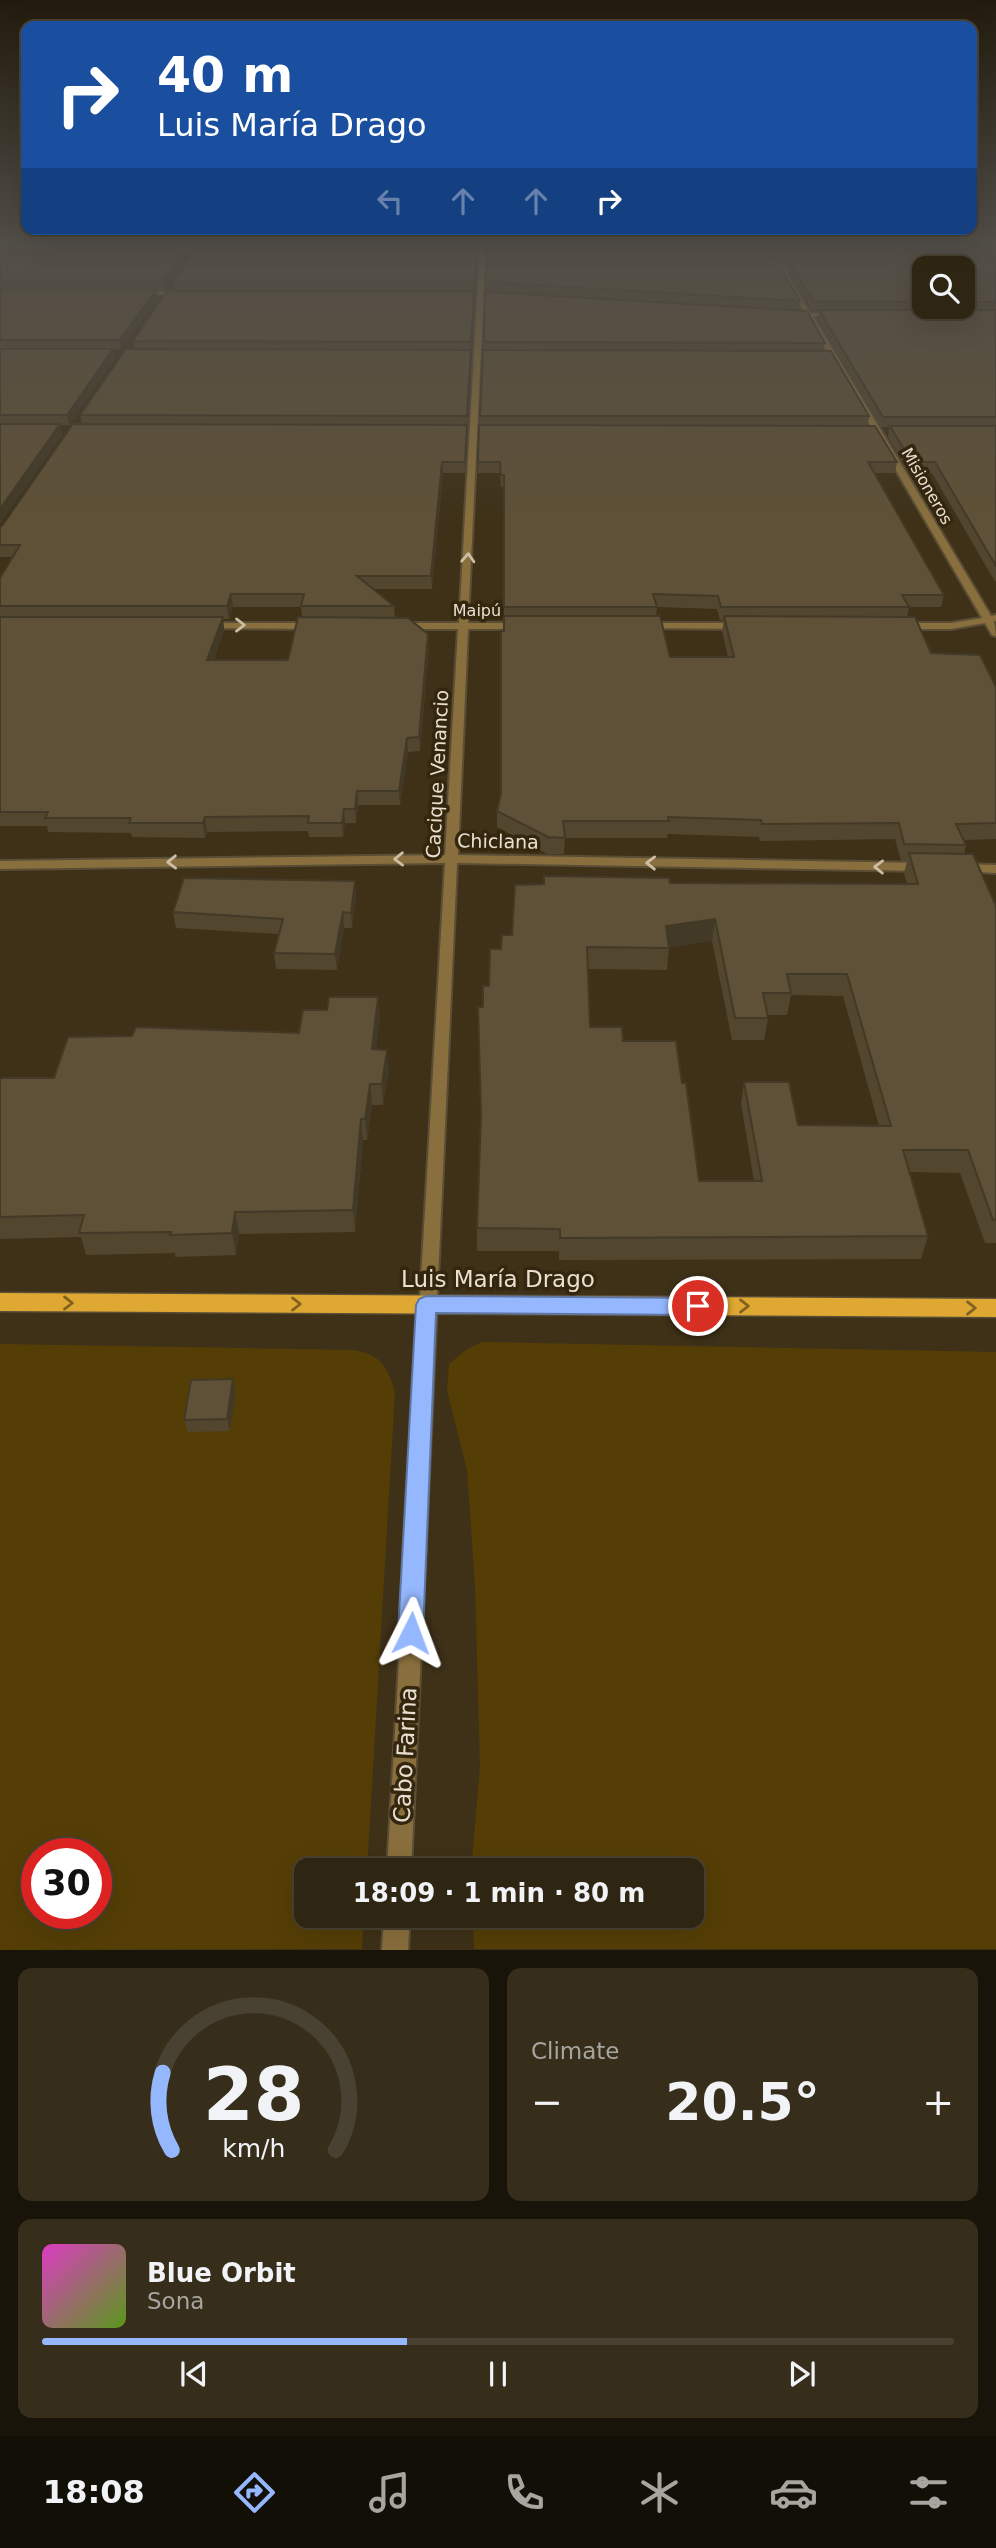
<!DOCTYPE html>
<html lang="en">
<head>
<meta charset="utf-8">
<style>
	:root { --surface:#2e2512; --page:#362d1b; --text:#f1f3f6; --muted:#a7a59f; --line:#494232; --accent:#94b7fd }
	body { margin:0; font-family:"DejaVu Sans",sans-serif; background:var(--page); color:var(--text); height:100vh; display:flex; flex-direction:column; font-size:26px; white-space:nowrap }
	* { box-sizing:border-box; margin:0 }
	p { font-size:23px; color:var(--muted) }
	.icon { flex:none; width:38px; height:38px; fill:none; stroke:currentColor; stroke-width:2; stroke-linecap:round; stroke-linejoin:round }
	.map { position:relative; height:1950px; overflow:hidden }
	.details { display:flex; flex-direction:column; gap:18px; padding:18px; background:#19140a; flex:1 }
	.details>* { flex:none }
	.guide { position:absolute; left:21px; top:21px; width:956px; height:214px; border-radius:14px; box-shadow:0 7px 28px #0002,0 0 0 2px var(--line); background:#1a4fa0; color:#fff; overflow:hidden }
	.tools { position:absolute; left:912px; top:256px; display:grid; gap:14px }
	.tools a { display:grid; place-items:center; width:63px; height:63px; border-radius:14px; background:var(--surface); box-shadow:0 7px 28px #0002,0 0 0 2px var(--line); font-size:35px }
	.speed { position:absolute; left:21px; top:1838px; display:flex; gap:14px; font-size:35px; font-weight:700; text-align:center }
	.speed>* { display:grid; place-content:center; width:91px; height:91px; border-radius:50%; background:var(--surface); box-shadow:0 7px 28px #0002,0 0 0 2px var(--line); line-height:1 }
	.speed .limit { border:10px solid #d22; background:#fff; color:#111 }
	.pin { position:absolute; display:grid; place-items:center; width:60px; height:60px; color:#fff; margin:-30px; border:4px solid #fff; border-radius:50%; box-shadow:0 2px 7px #0007 }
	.me { position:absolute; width:77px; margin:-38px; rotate:3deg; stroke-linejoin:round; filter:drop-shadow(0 0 5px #0008) }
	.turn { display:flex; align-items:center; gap:24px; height:147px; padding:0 21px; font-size:32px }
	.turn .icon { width:91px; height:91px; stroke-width:2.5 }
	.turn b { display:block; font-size:49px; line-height:60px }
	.lanes { display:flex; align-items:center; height:66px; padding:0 21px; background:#0003; justify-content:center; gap:35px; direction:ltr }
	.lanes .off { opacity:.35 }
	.big { font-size:52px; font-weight:600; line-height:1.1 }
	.details .tile { flex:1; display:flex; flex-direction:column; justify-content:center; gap:10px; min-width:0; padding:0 24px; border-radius:14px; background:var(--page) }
	.details .dial { align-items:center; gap:0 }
	.dial svg { height:182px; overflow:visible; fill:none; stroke:var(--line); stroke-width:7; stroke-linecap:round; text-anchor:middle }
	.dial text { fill:var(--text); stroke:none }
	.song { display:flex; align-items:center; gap:21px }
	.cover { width:84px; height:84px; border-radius:10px; background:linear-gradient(135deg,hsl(310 70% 55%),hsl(90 70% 35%)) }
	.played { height:7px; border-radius:4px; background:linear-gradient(90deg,var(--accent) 40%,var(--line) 40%) }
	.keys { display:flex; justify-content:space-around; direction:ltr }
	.heat { display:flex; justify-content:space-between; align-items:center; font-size:38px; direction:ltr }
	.details .tiles { flex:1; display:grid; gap:18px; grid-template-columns:1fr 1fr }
	.tile:last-child { grid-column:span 2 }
	.trip { position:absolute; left:294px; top:1858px; width:410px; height:70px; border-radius:14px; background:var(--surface); box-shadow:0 7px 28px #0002,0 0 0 2px var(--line); font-weight:600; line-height:70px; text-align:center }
	.tabs { display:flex; height:112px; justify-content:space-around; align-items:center; background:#120f07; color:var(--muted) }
	.tabs .icon { width:49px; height:49px }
	.tabs .active { color:var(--accent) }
	.tabs b { font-size:32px; color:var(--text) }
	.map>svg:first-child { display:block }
	.green { fill:#553e06; fill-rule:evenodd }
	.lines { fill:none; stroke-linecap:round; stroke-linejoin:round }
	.minor-casing { stroke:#594d36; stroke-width:4 }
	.primary-casing { stroke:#594d36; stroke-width:3 }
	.minor { fill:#896f3d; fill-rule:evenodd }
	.primary { fill:#dea832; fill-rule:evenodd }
	.wall { fill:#52462f; fill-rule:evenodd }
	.shaded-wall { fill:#423926 }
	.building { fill:#5f5137; stroke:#423926; stroke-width:2; fill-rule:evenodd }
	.oneway { stroke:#ccbea5 }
	.oneway2 { stroke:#80611e }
	.route { fill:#94b7fd; stroke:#6077a4; stroke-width:2 }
	.labels { text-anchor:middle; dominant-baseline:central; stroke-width:7; stroke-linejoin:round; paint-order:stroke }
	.far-street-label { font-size:16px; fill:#e9e0d2; stroke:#34270e }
	.street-label { font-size:19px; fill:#e9e0d2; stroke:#34270e }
	.near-street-label { font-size:23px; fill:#e9e0d2; stroke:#34270e }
</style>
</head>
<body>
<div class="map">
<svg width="996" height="1950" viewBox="0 0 996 1950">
	<rect width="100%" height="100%" fill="#3e3118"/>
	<path class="green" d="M 482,1342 L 996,1352 L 996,1949 L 474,1949 L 473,1916 L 691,1916 L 691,1871 L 471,1871 L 480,1766 L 475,1585 L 467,1470 L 447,1390 L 449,1364 L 467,1349 Z
		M 0,1344 L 352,1350 C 381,1354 386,1365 395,1391 L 367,1871 L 306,1871 L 306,1916 L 364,1916 L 362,1949 L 0,1950 ZM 37,1853 L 96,1853 L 96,1913 L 37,1913 Z"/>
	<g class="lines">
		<g class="minor-casing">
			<path id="minor" d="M 480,246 L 486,246 L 468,623 L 524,623 L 529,626 L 524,629 L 468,629 L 458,855 L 925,863 L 931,867 L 925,871 L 457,863 L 411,1871 L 387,1871 L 445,863 L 0,869 L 0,861 L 445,855 L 458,629 L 400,629 L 395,626 L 400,623 L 459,623 Z
				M 766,246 L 771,246 L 810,313 L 840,315 L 813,316 L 991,616 L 996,615 L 996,621 L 994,621 L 996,636 L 992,635 L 985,623 L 951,629 L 901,629 L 896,626 L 901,623 L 951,623 L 982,618 L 806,316 L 788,314 L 804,312 Z
				M 183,292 L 185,295 L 134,294 L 137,292 Z
				M 201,623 L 314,623 L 319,626 L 314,629 L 204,628 L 201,627 Z
				M 645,623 L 741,623 L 746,626 L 741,629 L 642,628 L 640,626 Z
				M 962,864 L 996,865 L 996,873 L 957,871 L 956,868 L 957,865 Z
				M 384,1916 L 410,1916 L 408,1950 L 382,1950 Z"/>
		</g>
		<g class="primary-casing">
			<path id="primary" d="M 0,1293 L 996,1299 L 996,1317 L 0,1311 Z"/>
		</g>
		<use href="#minor" class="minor"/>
		<use href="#primary" class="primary"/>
	</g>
	<path class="wall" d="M 0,246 L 194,246 L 163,290 L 156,290 L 157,299 L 121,349 L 113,349 L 115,359 L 69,425 L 60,425 L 62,435 L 0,524 Z
		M 477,246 L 475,290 L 175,290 L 174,281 Z
		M 771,246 L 996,246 L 996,581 L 994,580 L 932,473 L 909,473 L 888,437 L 889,427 L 881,427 L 818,320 L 819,310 L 812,310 ZM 924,268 L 962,268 L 962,306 L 924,306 Z
		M 486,282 L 800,301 L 799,310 L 486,291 Z
		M 485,292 L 825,343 L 823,351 L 869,416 L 868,426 L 897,462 L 895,473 L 875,473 L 944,595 L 941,607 L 909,607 L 907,617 L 931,653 L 996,687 L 996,839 L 964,840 L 966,845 L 964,854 L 996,906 L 996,1243 L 985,1243 L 960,1173 L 910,1172 L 928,1236 L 921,1259 L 559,1260 L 559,1251 L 477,1251 L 477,1228 L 481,1120 L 483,1007 L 501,949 L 512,935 L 544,885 L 544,876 L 670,883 L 907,884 L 904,874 L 907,861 L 901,861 L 895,839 L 760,841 L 759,837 L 668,834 L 667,838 L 565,838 L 564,854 L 547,854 L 497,827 L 497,811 L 501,793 L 504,631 L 504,487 L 501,487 L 500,473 L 478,473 ZM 657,607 L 717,609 L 720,620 L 724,620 L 722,631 L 728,657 L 670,657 L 656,616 ZM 712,941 L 732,1040 L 764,1040 L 768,1018 L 767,1015 L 787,1015 L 791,995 L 843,996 L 879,1126 L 798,1125 L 744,1082 L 741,1104 L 754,1181 L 699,1181 L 682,1083 L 623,1041 L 590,1027 L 587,969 L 667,970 L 669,947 Z
		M 474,300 L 465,473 L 443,473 L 432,589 L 372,589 L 394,606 L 395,618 L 429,647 L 420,751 L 408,752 L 400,805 L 358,805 L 356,823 L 345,823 L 343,837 L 309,837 L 308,831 L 207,832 L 205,838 L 132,837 L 131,833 L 48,832 L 47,826 L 0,826 L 0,578 L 13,557 L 0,557 L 0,527 L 2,526 L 82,424 L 80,415 L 134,349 L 133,341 ZM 233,607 L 301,607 L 302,617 L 288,660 L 214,660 L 224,630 L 223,619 L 229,619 Z
		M 356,896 L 352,928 L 344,928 L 337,970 L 276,969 L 274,953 L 279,934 L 176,928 L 173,912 Z
		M 380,1018 L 376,1049 L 389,1071 L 383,1105 L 372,1105 L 367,1140 L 363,1140 L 355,1232 L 239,1234 L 236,1255 L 175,1257 L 175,1253 L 86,1255 L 81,1237 L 0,1239 L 0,1078 L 54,1078 L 132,1036 L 299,1033 Z
		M 236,1391 L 230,1431 L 188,1432 L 184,1420 Z"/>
	<path class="shaded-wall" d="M 187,246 L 194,246 L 163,290 L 161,281 Z
		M 156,290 L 157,299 L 121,349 L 119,340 Z
		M 113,349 L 115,359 L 69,425 L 67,415 Z
		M 60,424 L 62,435 L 0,524 L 0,509 Z
		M 442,462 L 443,473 L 432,589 L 431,576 Z
		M 231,594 L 233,607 L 229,619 L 227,606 Z
		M 223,617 L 224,630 L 209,674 L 207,660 Z
		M 428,634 L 429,647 L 420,751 L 419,737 Z
		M 407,738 L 408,752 L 400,805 L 399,791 Z
		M 357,791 L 358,805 L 356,823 L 355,809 Z
		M 344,809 L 345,823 L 343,837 L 342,823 Z
		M 205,817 L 207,832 L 205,838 L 203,823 Z
		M 355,881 L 356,896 L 352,928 L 351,913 Z
		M 343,912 L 344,928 L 337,970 L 335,954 Z
		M 715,919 L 712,941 L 664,948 L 666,926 Z
		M 378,997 L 380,1018 L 374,1071 L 372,1049 Z
		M 387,1050 L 389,1071 L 383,1105 L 382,1084 Z
		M 370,1084 L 372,1105 L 367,1140 L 365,1119 Z
		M 361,1119 L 363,1140 L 355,1232 L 353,1210 Z
		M 235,1212 L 239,1234 L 236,1255 L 232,1233 Z
		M 233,1379 L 236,1391 L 230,1431 L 227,1419 Z"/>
	<path class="building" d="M 0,246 L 187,246 L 161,281 L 0,281 Z
		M 199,246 L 477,246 L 475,281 L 174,281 Z
		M 487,246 L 768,246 L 800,301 L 486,282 Z
		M 778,246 L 996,246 L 996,302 L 962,302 L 962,268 L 924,268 L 924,302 L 814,301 Z
		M 0,290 L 156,290 L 119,340 L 0,340 Z
		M 167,291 L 474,292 L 471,342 L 133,341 Z
		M 485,292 L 807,311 L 825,343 L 484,342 Z
		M 819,310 L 996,310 L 996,417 L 883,417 Z
		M 0,349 L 113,349 L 67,415 L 0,415 Z
		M 126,349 L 471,350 L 467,416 L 80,415 Z
		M 483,350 L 831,351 L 869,416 L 480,416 Z
		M 0,424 L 60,424 L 0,509 Z
		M 73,424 L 467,425 L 465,462 L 442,462 L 431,576 L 357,576 L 394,606 L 301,606 L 304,594 L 231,594 L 227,606 L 0,606 L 0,578 L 20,545 L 0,545 L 0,527 L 2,526 Z
		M 479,425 L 875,426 L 897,462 L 868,462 L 944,595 L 902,595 L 909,607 L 721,607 L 718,596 L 653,594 L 657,607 L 504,607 L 504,475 L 501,475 L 500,462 L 478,462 Z
		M 890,426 L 996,426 L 996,566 L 935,462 L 912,462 Z
		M 504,616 L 660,616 L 670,657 L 734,657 L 724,616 L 915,617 L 931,653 L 980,655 L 996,687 L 996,823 L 956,824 L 966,845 L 904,844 L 899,823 L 762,824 L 761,820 L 668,817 L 669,821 L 563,821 L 565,838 L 548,837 L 497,811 L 501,793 L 501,631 L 504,631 Z
		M 0,617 L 223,617 L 207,660 L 288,660 L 298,617 L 408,618 L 428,634 L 419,737 L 407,738 L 399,791 L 357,791 L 355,809 L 344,809 L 342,823 L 308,823 L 309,816 L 205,817 L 203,823 L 129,823 L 131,818 L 45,818 L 48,812 L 0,812 Z
		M 909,853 L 973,854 L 996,906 L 996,1220 L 993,1220 L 968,1150 L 903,1150 L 928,1236 L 560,1238 L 560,1229 L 477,1228 L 481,1114 L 478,1007 L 483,1007 L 483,986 L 489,986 L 490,949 L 501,949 L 502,935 L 512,935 L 515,885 L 544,884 L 544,876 L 669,878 L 670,883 L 918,884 ZM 715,919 L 735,1018 L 768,1018 L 763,993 L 791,993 L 787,974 L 847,974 L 891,1126 L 798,1125 L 789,1082 L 744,1082 L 762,1181 L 699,1181 L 686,1083 L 682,1083 L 676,1041 L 623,1041 L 622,1027 L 590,1027 L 587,947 L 669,948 L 666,926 Z
		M 184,878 L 355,881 L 351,913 L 343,912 L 335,954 L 274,953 L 283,919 L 173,912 Z
		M 329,997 L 378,997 L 372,1049 L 387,1050 L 382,1084 L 370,1084 L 365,1119 L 361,1119 L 353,1210 L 235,1212 L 232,1233 L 170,1235 L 171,1232 L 79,1233 L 84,1215 L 0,1217 L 0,1078 L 54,1078 L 68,1037 L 132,1036 L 136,1027 L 299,1033 L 303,1010 L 327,1010 Z
		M 233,1379 L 227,1419 L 184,1420 L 191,1380 Z"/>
	<defs><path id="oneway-chevron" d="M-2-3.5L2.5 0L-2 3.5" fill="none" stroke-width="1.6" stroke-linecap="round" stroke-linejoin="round" transform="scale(1.75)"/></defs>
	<g class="oneway">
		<use href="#oneway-chevron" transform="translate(468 558) rotate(-87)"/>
		<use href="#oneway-chevron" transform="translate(240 625)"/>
		<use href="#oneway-chevron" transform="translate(399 859) rotate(179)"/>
		<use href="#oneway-chevron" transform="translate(172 862) rotate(179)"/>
		<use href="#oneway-chevron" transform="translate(651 863) rotate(-179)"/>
		<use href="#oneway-chevron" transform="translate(879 867) rotate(-179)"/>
	</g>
	<g class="oneway2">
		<use href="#oneway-chevron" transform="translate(68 1303)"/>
		<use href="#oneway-chevron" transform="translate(296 1304)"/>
		<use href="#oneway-chevron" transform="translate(744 1306)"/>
		<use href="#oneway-chevron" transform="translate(971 1308)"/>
	</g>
	<linearGradient id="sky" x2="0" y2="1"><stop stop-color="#221b0d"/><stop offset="0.47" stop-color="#524e48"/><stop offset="1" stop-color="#524e48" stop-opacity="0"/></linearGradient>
	<rect width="996" height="519" fill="url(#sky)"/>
	<path class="route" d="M 426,1296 L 698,1298 L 705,1300 L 708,1306 L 705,1312 L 698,1315 L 436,1313 L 423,1633 L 420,1642 L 411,1646 L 402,1642 L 398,1633 L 416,1305 L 419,1299 Z"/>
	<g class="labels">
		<g class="far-street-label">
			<text transform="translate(927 486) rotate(60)">Misioneros</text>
			<text x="477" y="610">Maipú</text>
		</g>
		<g class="street-label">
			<text transform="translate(437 774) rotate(-87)">Cacique Venancio</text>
			<text transform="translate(498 841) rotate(1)">Chiclana</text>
		</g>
		<g class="near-street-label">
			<text x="498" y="1279">Luis María Drago</text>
			<text transform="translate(405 1755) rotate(-87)">Cabo Farina</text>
		</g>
	</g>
</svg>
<div class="tools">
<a><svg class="icon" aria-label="search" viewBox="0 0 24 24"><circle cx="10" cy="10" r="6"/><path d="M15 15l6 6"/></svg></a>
</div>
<div class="speed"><div class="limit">30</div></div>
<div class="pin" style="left:698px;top:1306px;background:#d93025"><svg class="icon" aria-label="arrive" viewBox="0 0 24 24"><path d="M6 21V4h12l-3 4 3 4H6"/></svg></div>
<svg class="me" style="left:411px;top:1633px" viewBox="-20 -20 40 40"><path d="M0-17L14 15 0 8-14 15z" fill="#94b7fd" stroke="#fff" stroke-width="4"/></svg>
<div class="trip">18:09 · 1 min · 80 m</div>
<div class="guide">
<div class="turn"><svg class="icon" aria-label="right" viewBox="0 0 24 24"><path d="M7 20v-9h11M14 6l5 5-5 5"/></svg><div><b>40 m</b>Luis María Drago</div></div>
<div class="lanes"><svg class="icon off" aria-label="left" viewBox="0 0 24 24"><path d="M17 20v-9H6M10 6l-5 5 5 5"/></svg><svg class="icon off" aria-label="ahead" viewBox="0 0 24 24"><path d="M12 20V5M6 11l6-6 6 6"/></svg><svg class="icon off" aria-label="ahead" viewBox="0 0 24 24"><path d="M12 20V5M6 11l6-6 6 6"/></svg><svg class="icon" aria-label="right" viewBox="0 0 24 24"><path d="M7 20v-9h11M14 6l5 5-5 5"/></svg></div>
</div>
</div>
<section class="details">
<div class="tiles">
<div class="tile dial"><svg viewBox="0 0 100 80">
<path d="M14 69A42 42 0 1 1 86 69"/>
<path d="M14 69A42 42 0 0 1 10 35" stroke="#94b7fd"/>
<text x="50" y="56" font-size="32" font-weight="700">28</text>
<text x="50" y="72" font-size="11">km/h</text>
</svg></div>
<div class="tile"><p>Climate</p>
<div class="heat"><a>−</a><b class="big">20.5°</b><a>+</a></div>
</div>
<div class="tile">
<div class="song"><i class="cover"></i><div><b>Blue Orbit</b><p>Sona</p></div></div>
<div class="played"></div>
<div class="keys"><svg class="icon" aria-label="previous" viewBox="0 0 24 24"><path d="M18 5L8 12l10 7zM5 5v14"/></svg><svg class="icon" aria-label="pause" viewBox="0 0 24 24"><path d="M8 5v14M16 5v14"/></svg><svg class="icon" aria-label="next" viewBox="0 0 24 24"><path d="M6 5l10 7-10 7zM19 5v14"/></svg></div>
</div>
</div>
</section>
<nav class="tabs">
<b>18:08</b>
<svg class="icon active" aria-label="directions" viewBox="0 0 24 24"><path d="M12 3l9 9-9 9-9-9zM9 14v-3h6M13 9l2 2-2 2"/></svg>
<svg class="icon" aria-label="music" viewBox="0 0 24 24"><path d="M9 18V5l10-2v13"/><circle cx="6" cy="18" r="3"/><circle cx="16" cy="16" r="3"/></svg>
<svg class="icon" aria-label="phone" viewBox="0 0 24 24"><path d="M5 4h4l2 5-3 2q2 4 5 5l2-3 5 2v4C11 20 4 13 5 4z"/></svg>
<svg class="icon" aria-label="climate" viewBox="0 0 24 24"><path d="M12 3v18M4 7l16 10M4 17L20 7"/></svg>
<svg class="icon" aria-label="car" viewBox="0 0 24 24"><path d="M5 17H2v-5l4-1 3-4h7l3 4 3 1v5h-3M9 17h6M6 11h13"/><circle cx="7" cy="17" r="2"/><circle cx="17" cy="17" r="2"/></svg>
<svg class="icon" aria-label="filters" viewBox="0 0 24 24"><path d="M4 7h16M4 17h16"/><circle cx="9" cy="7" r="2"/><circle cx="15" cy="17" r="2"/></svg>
</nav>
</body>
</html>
